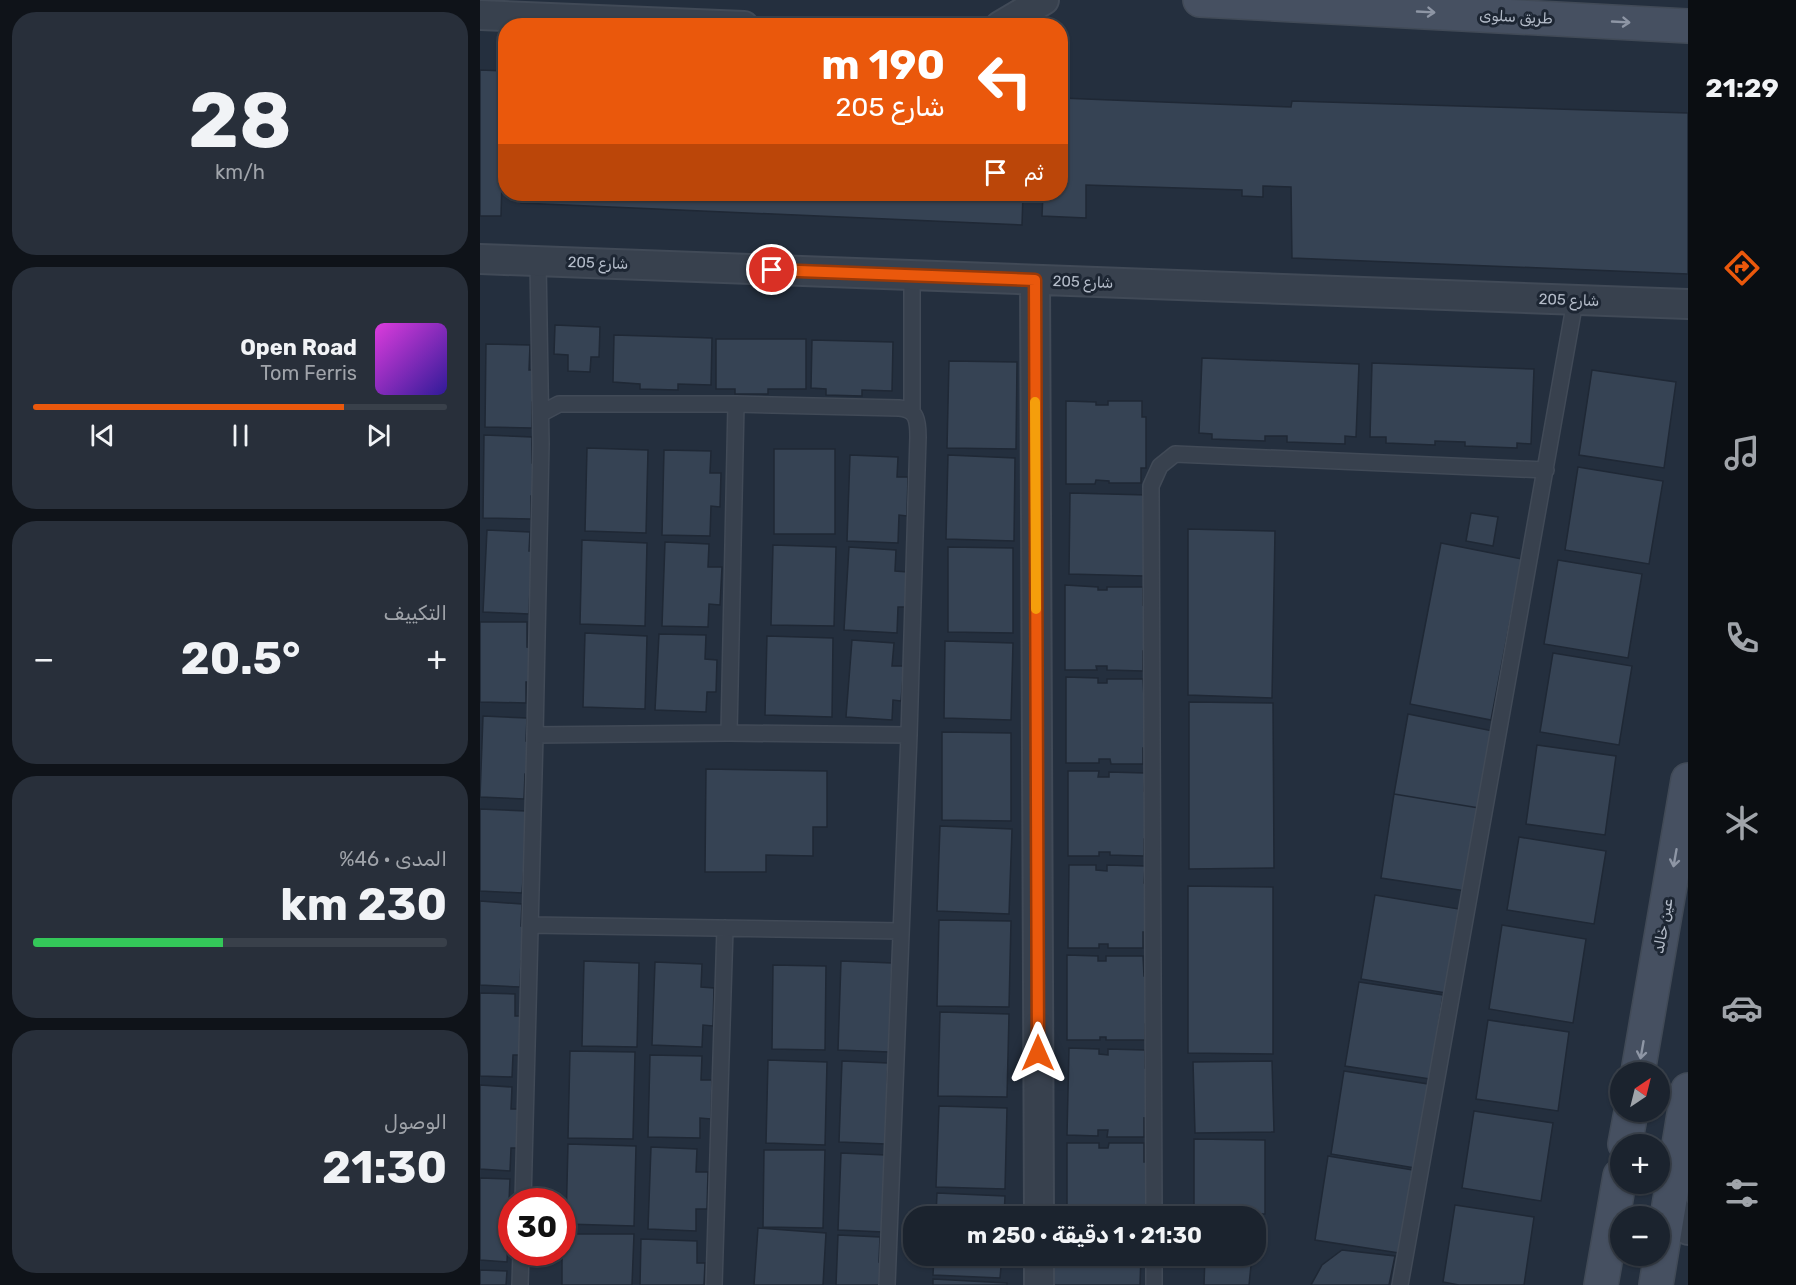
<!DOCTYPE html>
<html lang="ar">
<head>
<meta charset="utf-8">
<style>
	:root { --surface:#1b232e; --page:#282f3a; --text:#f1f3f6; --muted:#a0a4aa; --line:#39404a; --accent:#ea580c }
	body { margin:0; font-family:Rubik,Cairo,sans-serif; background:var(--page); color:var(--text); direction:rtl; height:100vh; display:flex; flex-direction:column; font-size:22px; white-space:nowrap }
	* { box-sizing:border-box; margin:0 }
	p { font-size:20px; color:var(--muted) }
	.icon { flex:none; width:33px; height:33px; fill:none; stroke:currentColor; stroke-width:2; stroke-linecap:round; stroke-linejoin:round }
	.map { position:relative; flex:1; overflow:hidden; direction:ltr }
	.drawer { display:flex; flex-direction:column; gap:12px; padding:12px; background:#0f1319; width:480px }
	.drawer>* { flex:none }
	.guide { position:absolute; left:18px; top:18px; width:570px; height:183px; border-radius:24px; box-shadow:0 2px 4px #0004,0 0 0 2px var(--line); direction:rtl; background:#ea580c; color:#fff; overflow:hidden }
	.needle { width:39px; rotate:35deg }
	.buttons { position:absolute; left:1130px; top:1062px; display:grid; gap:12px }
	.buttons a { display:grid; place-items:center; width:60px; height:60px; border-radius:50%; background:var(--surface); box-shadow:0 2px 4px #0004,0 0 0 2px var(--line); font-size:30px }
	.speed { position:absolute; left:18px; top:1188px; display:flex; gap:12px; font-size:30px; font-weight:700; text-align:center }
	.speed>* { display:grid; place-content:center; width:78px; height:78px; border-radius:50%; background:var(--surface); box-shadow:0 2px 4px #0004,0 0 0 2px var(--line); line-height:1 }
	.speed .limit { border:9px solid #d22; background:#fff; color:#111 }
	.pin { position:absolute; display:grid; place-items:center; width:51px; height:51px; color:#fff; margin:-26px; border:3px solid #fff; border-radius:50%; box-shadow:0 2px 6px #0007 }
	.me { position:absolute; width:66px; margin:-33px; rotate:0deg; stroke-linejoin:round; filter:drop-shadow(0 0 4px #0008) }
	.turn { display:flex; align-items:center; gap:21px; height:126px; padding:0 24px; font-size:27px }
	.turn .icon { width:78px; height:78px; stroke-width:2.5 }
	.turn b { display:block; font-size:42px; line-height:51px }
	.then { display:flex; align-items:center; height:57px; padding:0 24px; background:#0003; gap:12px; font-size:22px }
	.big { font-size:45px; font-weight:700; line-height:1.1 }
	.drawer .card { flex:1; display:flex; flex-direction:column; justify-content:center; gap:9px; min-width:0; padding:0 21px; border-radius:24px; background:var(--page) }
	.drawer .dial { align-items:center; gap:0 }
	.dial b { font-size:78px; line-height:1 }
	.song { display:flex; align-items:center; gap:18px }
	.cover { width:72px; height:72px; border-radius:9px; background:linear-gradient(135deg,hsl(300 70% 55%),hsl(250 70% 35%)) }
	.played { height:6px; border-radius:3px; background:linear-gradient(90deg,var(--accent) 75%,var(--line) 75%) }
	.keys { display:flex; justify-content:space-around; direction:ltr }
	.heat { display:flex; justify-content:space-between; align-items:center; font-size:33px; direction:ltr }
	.charge { height:9px; border-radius:4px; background:linear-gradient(90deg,#34c759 46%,var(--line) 0) }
	.trip { position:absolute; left:423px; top:1206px; width:363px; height:60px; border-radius:24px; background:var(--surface); box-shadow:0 2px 4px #0004,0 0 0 2px var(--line); font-weight:700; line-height:60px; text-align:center; direction:rtl }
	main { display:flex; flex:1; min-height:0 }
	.tab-bar { display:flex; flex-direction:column; width:108px; justify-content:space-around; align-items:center; background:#0b0e12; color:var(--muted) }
	.tab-bar .icon { width:42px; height:42px }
	.tab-bar .current { color:var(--accent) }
	.tab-bar b { font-size:27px; color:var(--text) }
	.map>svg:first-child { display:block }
	.building { fill:#364354; stroke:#1f2835; stroke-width:1.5 }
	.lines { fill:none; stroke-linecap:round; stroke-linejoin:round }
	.lane-casing { stroke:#414a57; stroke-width:18 }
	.street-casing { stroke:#414a57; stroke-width:32 }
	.secondary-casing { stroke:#414a57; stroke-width:36 }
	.lane { stroke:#38414e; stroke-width:15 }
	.street { stroke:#38414e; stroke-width:28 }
	.secondary { stroke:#465061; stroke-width:33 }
	.oneway { stroke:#8e96a5 }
	.route-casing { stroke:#983908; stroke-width:15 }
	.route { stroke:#ea580c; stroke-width:10 }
	.slow { stroke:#f59e0b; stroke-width:10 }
	.labels { text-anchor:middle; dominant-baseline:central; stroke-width:6; stroke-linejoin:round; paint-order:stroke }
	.street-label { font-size:15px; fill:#b4bcc9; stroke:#1d2633 }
</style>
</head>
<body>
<main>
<nav class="tab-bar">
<b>21:29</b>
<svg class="icon current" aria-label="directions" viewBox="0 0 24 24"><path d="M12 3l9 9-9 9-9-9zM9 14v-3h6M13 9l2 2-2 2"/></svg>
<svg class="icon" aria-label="music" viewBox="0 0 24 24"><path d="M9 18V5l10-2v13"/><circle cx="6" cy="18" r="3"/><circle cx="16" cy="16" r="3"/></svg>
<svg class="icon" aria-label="phone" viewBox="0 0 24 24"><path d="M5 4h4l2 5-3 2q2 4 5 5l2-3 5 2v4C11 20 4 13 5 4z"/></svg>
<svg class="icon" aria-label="climate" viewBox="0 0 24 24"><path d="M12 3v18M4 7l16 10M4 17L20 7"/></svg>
<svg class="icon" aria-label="car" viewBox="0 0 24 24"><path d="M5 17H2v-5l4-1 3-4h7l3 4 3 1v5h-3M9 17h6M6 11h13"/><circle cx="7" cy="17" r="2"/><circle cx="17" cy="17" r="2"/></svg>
<svg class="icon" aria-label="filters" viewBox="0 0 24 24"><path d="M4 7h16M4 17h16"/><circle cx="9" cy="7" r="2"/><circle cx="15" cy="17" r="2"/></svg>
</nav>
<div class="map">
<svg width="1208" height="1285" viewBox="0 0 1208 1285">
	<rect width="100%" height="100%" fill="#242f3e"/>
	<path class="building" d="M 0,70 L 25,71 L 21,216 L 0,216 Z
		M 25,71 L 26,71 L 26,129 L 24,129 Z
		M 580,98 L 811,107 L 812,101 L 1208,113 L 1208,274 L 812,258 L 811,187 L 783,186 L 783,197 L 762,196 L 762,190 L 606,185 L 606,218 L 562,216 L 563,194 L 580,194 Z
		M 41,194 L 543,194 L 542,225 L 41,203 Z
		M 75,325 L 120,327 L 119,357 L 111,357 L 110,372 L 88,371 L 88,355 L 74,354 Z
		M 134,335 L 232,338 L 231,385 L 198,384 L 198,390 L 160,389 L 160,384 L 133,382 Z
		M 236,339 L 326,339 L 326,389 L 288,389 L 288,394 L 255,394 L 255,389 L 236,389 Z
		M 332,340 L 413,342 L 412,391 L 382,390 L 382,396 L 346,395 L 346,389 L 331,388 Z
		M 6,344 L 50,345 L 49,370 L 58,370 L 58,402 L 52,402 L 52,428 L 5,427 Z
		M 722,358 L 879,364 L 876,437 L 865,436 L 865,444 L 807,442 L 807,436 L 785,436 L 785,441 L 732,439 L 732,434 L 719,433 Z
		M 469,361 L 537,362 L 536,449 L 467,448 Z
		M 892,363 L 1054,369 L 1051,444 L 1037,443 L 1037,448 L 985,446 L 985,442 L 955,441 L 955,445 L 906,443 L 906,437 L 890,437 Z
		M 1112,370 L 1196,382 L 1184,468 L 1099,455 Z
		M 586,401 L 616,402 L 616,405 L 628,405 L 628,401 L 662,401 L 662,417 L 666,417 L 666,468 L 661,468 L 661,483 L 629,483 L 629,481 L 616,480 L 615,484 L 586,484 Z
		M 4,435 L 52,437 L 52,463 L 58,463 L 57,496 L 51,496 L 51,519 L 3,518 Z
		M 107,448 L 168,450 L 166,533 L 105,531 Z
		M 294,449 L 355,449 L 355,534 L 294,534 Z
		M 184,450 L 231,451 L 230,473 L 241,473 L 240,507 L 231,506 L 230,536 L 182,535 Z
		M 370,455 L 418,457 L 417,477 L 428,477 L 427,516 L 419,515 L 418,543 L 367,541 Z
		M 468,455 L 535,458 L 534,541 L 466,539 Z
		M 1098,467 L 1183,481 L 1169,564 L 1085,550 Z
		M 590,493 L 667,495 L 665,576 L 589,574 Z
		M 991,513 L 1018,517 L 1013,546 L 986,541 Z
		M 708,529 L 795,531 L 792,698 L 708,695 Z
		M 7,530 L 50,532 L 49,551 L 57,551 L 55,589 L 50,589 L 49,614 L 3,612 Z
		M 102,540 L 167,543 L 165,626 L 100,624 Z
		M 185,542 L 229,544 L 228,567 L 242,567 L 240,605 L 229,604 L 228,627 L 182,626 Z
		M 961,543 L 1042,559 L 1011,720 L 930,704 Z
		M 293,545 L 356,547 L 354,626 L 291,625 Z
		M 369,547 L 416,550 L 415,571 L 428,572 L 426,607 L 418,607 L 417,633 L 364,630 Z
		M 468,547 L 533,548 L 533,633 L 468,632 Z
		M 1078,560 L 1162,574 L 1148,658 L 1064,644 Z
		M 585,585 L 618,587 L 618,590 L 627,590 L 627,587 L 663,587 L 663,605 L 668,604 L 667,651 L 663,651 L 663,671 L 627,670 L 627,666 L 616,666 L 617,670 L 585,670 Z
		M 0,622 L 47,622 L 47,647 L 55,648 L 54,682 L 46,682 L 46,703 L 0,702 Z
		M 105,633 L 167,636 L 165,709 L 103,707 Z
		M 179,634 L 226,635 L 225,659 L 237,660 L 236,692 L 227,692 L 226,712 L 175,710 Z
		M 287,636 L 353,638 L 352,717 L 285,715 Z
		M 372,640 L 414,643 L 412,666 L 424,666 L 421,701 L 413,700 L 412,720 L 366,717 Z
		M 465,641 L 533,643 L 531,720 L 464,718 Z
		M 1073,653 L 1152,666 L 1139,745 L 1060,732 Z
		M 586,677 L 618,678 L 618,683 L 627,683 L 627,679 L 663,679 L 664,698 L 669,698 L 668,748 L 663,748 L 663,764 L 631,764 L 630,759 L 619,759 L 619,763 L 586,763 Z
		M 709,702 L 793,703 L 794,868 L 709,869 Z
		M 928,714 L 1013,731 L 999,808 L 914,794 Z
		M 3,716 L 47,718 L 46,741 L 53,742 L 52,775 L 45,774 L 44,799 L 0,797 Z
		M 462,732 L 531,733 L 531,821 L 462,820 Z
		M 1057,745 L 1136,756 L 1125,835 L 1046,824 Z
		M 226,769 L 347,771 L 347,827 L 333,827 L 333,856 L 286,855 L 286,872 L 225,872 Z
		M 588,771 L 619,771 L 618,777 L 629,777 L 629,772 L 665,773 L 664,791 L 669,791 L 669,839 L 664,839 L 664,856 L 630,855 L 630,852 L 619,852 L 619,856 L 588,856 Z
		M 914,794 L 999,808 L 986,891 L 901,878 Z
		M 0,809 L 46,811 L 45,833 L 51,833 L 49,868 L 44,868 L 42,893 L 0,891 Z
		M 460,826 L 532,829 L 529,914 L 457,911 Z
		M 1039,837 L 1126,851 L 1114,924 L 1027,910 Z
		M 589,865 L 616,865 L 616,870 L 627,871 L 627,865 L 665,866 L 664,883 L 669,883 L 669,932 L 663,932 L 663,948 L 628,948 L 628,944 L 619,944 L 619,948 L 588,948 Z
		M 708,886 L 793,887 L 793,1054 L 708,1053 Z
		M 895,895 L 979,909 L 966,993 L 881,979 Z
		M 0,901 L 42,904 L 41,926 L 48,926 L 46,961 L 41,961 L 40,987 L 0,985 Z
		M 459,920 L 531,921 L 529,1007 L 457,1006 Z
		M 1022,925 L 1106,939 L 1093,1023 L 1009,1009 Z
		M 587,955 L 618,956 L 618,961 L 626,961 L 626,956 L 663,956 L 664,976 L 669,976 L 669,1024 L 665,1024 L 665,1040 L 626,1040 L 626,1037 L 620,1037 L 620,1040 L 587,1040 Z
		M 104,961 L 159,963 L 157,1047 L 102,1046 Z
		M 361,961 L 412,963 L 411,993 L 417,993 L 409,1052 L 358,1050 Z
		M 175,962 L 222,964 L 221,987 L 234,988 L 233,1026 L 223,1025 L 222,1047 L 172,1045 Z
		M 293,965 L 346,966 L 345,1050 L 292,1049 Z
		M 879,982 L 963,995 L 950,1079 L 865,1066 Z
		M 0,993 L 35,994 L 35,1016 L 45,1016 L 44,1055 L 33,1055 L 32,1077 L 0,1076 Z
		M 460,1012 L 529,1014 L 527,1097 L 458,1096 Z
		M 1008,1020 L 1089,1032 L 1078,1111 L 996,1099 Z
		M 589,1048 L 619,1049 L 619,1054 L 628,1055 L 628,1049 L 665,1050 L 665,1068 L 671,1068 L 670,1119 L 664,1118 L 664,1137 L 627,1137 L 628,1130 L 618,1130 L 618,1136 L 587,1135 Z
		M 90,1051 L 155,1052 L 153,1139 L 88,1138 Z
		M 170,1055 L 222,1056 L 221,1080 L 232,1080 L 231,1119 L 220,1118 L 220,1138 L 168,1137 Z
		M 288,1060 L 347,1062 L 345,1145 L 286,1143 Z
		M 362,1061 L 408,1063 L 407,1086 L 413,1086 L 406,1144 L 359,1142 Z
		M 792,1061 L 794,1132 L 715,1133 L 713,1062 Z
		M 864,1071 L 948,1084 L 935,1168 L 851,1154 Z
		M 0,1085 L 32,1087 L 31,1109 L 42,1109 L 41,1148 L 31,1148 L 30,1171 L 0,1169 Z
		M 459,1106 L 527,1108 L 525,1189 L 456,1187 Z
		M 994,1111 L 1073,1123 L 1061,1201 L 982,1188 Z
		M 714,1139 L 785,1140 L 785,1214 L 714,1213 Z
		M 587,1143 L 619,1143 L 619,1148 L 628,1148 L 629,1143 L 664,1143 L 664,1162 L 670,1162 L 670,1211 L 662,1211 L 663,1216 L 587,1216 Z
		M 88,1144 L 156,1146 L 154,1226 L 86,1224 Z
		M 171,1147 L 217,1149 L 216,1172 L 228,1172 L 227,1209 L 216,1209 L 216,1231 L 168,1229 Z
		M 284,1150 L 345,1150 L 343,1228 L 283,1227 Z
		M 361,1153 L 406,1155 L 404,1232 L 358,1230 Z
		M 848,1156 L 933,1170 L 919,1253 L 835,1240 Z
		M 0,1178 L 30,1179 L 29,1202 L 32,1202 L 32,1239 L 28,1239 L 27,1262 L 0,1260 Z
		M 457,1193 L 525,1196 L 524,1216 L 456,1216 Z
		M 975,1205 L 1054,1217 L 1044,1285 L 979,1285 L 963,1282 Z
		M 278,1228 L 346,1233 L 343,1285 L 274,1285 Z
		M 82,1234 L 154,1234 L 152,1285 L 82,1285 Z
		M 358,1235 L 400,1237 L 399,1262 L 404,1262 L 404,1285 L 356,1285 Z
		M 161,1239 L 217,1241 L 217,1263 L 225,1263 L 224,1285 L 160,1285 Z
		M 862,1250 L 915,1256 L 909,1285 L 831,1285 L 842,1265 Z
		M 454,1256 L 522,1256 L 520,1278 L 453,1275 Z
		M 573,1256 L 661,1256 L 660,1285 L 572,1285 Z
		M 725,1256 L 772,1256 L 769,1285 L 724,1285 Z
		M 0,1270 L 27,1271 L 26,1285 L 0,1285 Z
		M 453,1279 L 527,1283 L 527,1285 L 453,1285 Z"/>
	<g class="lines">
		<g class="lane-casing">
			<path id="lane" d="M 432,411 L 432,275
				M 62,413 L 79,404 L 256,404 L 419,408 C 437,409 438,421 438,437 L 429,735 L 407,1285
				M 249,733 L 256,404
				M 55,735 L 249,733 L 429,735
				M 50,925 L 421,931
				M 43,1202 L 55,735 L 61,444 L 58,261
				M 674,1216 L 671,486 L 680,466 L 695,454 L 1066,470
				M 674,1256 L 674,1285
				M 40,1285 L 41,1252
				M 234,1285 L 245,928
				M 920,1285 L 1095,301"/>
		</g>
		<g class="street-casing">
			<path id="street" d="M 0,15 L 264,26
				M 520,26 L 564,0
				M 0,259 L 1208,304
				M 555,280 L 559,1216
				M 1189,1200 L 1208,1230
				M 559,1256 L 559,1285"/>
		</g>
		<g class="secondary-casing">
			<path id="secondary" d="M 720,0 L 1208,26
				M 1158,1072 L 1208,780
				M 1145,1144 L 1151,1112
				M 1121,1285 L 1140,1176
				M 1176,1285 L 1208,1090"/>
		</g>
		<use href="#lane" class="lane"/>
		<use href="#street" class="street"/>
		<use href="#secondary" class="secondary"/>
	</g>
	<defs><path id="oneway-shaft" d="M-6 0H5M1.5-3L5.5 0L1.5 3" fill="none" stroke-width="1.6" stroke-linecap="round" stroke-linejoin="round" transform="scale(1.5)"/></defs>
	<g class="oneway">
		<use href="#oneway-shaft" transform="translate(946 12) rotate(3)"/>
		<use href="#oneway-shaft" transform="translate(1141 22) rotate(3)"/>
		<use href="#oneway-shaft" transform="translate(1195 858) rotate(100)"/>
		<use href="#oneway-shaft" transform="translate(1162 1050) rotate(100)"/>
	</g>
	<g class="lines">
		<g class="route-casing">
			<path id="route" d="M 292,270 L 555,280 L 558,1053"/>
		</g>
		<use href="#route" class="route"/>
		<path class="slow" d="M 555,402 L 556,609"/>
	</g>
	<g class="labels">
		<g class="street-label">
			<text transform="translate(1036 17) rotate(3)">طريق سلوى</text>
			<text transform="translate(118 263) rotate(2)">شارع 205</text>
			<text transform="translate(603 282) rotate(2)">شارع 205</text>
			<text transform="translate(1089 300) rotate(2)">شارع 205</text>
			<text transform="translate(1183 926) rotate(-80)">عين خالد</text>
		</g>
	</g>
</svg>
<div class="buttons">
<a><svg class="needle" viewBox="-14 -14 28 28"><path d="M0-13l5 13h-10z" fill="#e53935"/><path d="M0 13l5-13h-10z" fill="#a0a4aa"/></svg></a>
<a>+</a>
<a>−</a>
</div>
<div class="speed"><div class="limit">30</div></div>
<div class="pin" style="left:292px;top:270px;background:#d93025"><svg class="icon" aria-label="arrive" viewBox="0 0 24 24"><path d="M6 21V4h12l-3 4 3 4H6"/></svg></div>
<svg class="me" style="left:558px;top:1053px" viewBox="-20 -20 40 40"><path d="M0-17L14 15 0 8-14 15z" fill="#ea580c" stroke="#fff" stroke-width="4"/></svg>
<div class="trip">21:30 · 1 دقيقة · 250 m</div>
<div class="guide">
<div class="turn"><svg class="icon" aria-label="left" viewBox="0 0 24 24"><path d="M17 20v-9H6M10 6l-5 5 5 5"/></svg><div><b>190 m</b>شارع 205</div></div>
<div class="then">ثم<svg class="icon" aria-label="arrive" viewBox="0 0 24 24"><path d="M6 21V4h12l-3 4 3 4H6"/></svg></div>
</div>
</div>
<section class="drawer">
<div class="card dial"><b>28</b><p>km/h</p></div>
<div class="card">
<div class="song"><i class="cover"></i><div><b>Open Road</b><p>Tom Ferris</p></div></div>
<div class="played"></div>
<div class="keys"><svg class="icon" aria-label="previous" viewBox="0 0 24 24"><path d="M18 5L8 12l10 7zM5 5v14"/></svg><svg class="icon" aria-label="pause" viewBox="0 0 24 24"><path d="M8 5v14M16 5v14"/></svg><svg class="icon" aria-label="next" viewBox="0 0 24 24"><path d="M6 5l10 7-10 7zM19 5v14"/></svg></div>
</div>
<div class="card"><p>التكييف</p>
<div class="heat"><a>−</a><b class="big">20.5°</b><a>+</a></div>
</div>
<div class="card"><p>المدى · 46%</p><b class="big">230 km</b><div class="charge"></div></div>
<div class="card"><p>الوصول</p><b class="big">21:30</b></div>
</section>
</main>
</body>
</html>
